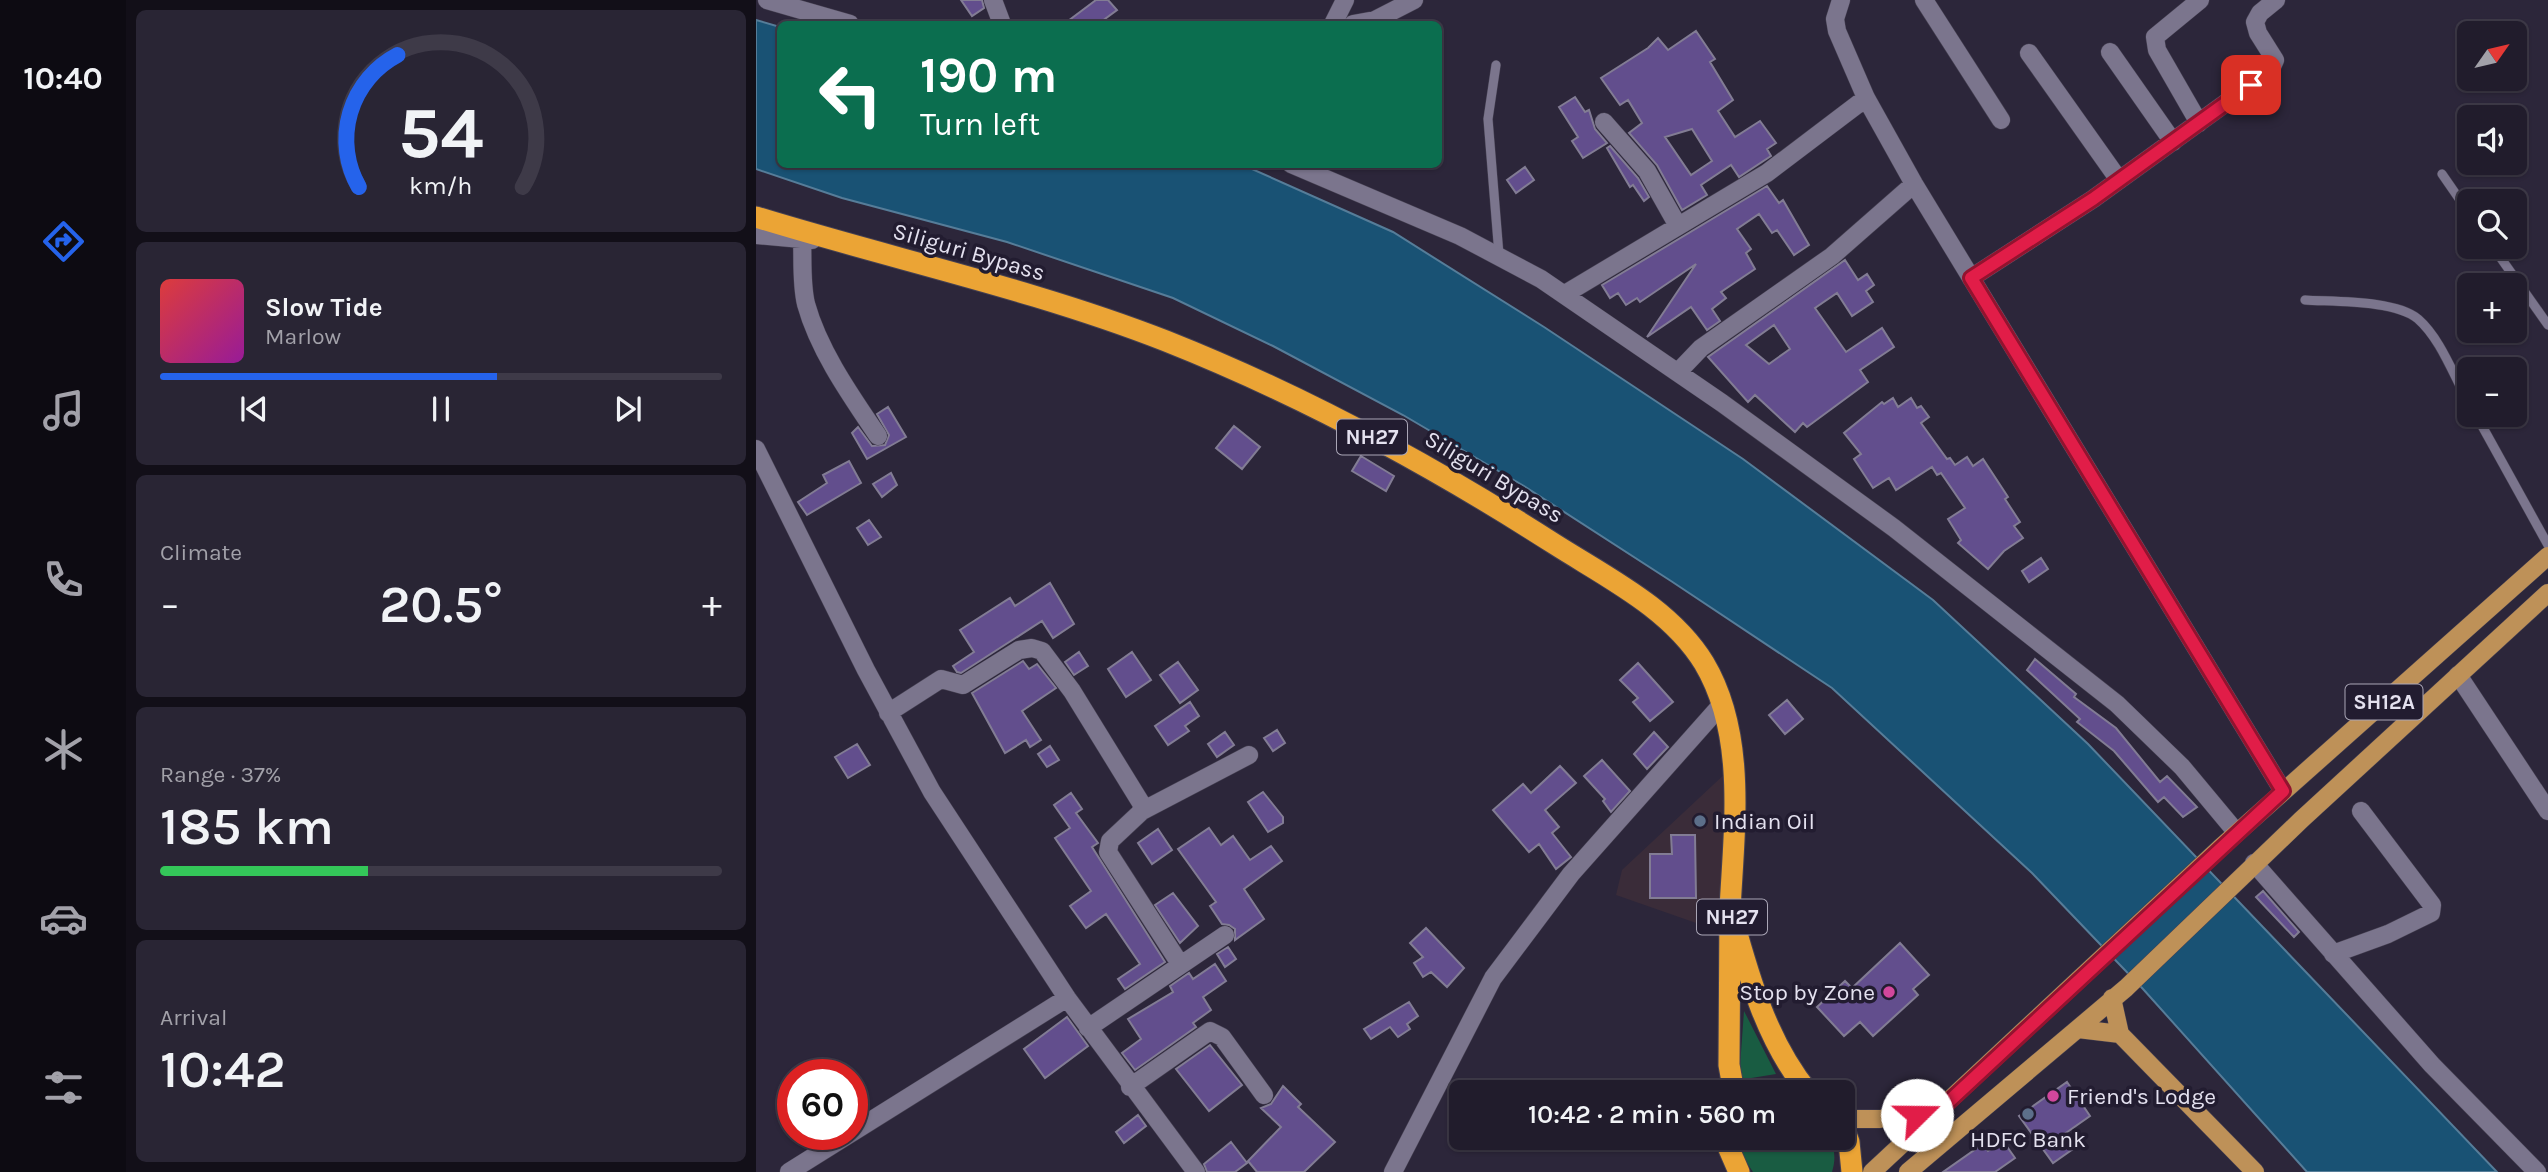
<!DOCTYPE html>
<html lang="en">
<head>
<meta charset="utf-8">
<style>
	:root { --surface:#211c2c; --page:#292534; --text:#f1f3f6; --muted:#a2a1a9; --line:#3e3a48; --accent:#2563eb }
	body { margin:0; font-family:Karla,sans-serif; background:var(--page); color:var(--text); height:100vh; display:flex; flex-direction:column; font-size:26px; white-space:nowrap }
	* { box-sizing:border-box; margin:0 }
	p { font-size:23px; color:var(--muted) }
	.icon { flex:none; width:38px; height:38px; fill:none; stroke:currentColor; stroke-width:2; stroke-linecap:round; stroke-linejoin:round }
	.map { position:relative; flex:1; overflow:hidden }
	.side { display:flex; flex-direction:column; gap:10px; padding:10px; background:#120f18; width:630px }
	.side>* { flex:none }
	.hud { position:absolute; left:21px; top:21px; width:665px; height:147px; border-radius:10px; box-shadow:0 2px 5px #0004,0 0 0 2px var(--line); background:#0b6e4f; color:#fff; overflow:hidden }
	.needle { width:46px; rotate:56deg }
	.fabs { position:absolute; left:1701px; top:21px; display:grid; gap:14px }
	.fabs a { display:grid; place-items:center; width:70px; height:70px; border-radius:10px; background:var(--surface); box-shadow:0 2px 5px #0004,0 0 0 2px var(--line); font-size:35px }
	.speed { position:absolute; left:21px; top:1059px; display:flex; gap:14px; font-size:35px; font-weight:700; text-align:center }
	.speed>* { display:grid; place-content:center; width:91px; height:91px; border-radius:50%; background:var(--surface); box-shadow:0 2px 5px #0004,0 0 0 2px var(--line); line-height:1 }
	.speed .limit { border:10px solid #d22; background:#fff; color:#111 }
	.pin { position:absolute; display:grid; place-items:center; width:60px; height:60px; color:#fff; margin:-30px; border-radius:14px; box-shadow:0 4px 10px #0006 }
	.me { position:absolute; width:77px; margin:-38px; rotate:68deg; stroke-linejoin:round; filter:drop-shadow(0 0 5px #0008) }
	.turn { display:flex; align-items:center; gap:24px; height:147px; padding:0 28px; font-size:32px }
	.turn .icon { width:91px; height:91px; stroke-width:2.5 }
	.turn b { display:block; font-size:49px; line-height:60px }
	.big { font-size:52px; font-weight:600; line-height:1.1 }
	.side .tile { flex:1; display:flex; flex-direction:column; justify-content:center; gap:10px; min-width:0; padding:0 24px; border-radius:10px; background:var(--page) }
	.side .dial { align-items:center; gap:0 }
	.dial svg { height:182px; overflow:visible; fill:none; stroke:var(--line); stroke-width:7; stroke-linecap:round; text-anchor:middle }
	.dial text { fill:var(--text); stroke:none }
	.song { display:flex; align-items:center; gap:21px }
	.cover { width:84px; height:84px; border-radius:10px; background:linear-gradient(135deg,hsl(0 70% 55%),hsl(300 70% 35%)) }
	.played { height:7px; border-radius:4px; background:linear-gradient(90deg,var(--accent) 60%,var(--line) 60%) }
	.keys { display:flex; justify-content:space-around; direction:ltr }
	.heat { display:flex; justify-content:space-between; align-items:center; font-size:38px; direction:ltr }
	.charge { height:10px; border-radius:5px; background:linear-gradient(90deg,#34c759 37%,var(--line) 0) }
	.trip { position:absolute; left:693px; top:1080px; width:406px; height:70px; border-radius:10px; background:var(--surface); box-shadow:0 2px 5px #0004,0 0 0 2px var(--line); font-weight:600; line-height:70px; text-align:center }
	main { display:flex; flex:1; min-height:0 }
	.menu { display:flex; flex-direction:column; width:126px; justify-content:space-around; align-items:center; background:#0d0b12; color:var(--muted) }
	.menu .icon { width:49px; height:49px }
	.menu .on { color:var(--accent) }
	.menu b { font-size:32px; color:var(--text) }
	.map>svg:first-child { display:block }
	.commercial { fill:#3a2c39 }
	.green { fill:#195c42 }
	.water { fill:#195274; stroke:#567d99; stroke-width:2 }
	.building { fill:#624e8d; stroke:#827c94; stroke-width:2; fill-rule:evenodd }
	.lines { fill:none; stroke-linecap:round; stroke-linejoin:round }
	.lane-casing { stroke:#464152; stroke-width:10 }
	.street-casing { stroke:#464152; stroke-width:19 }
	.primary-casing { stroke:#464152; stroke-width:19 }
	.highway-casing { stroke:#464152; stroke-width:23 }
	.lane { stroke:#7b758d; stroke-width:9 }
	.street { stroke:#7b758d; stroke-width:18 }
	.primary { stroke:#be9158; stroke-width:18 }
	.highway { stroke:#eba435; stroke-width:21 }
	.route-casing { stroke:#92132f; stroke-width:18 }
	.route { stroke:#e11d48; stroke-width:12 }
	.service-dot { fill:#5c6f8a; stroke:#221c30; stroke-width:2.5 }
	.hotel-dot { fill:#d1479c; stroke:#221c30; stroke-width:2.5 }
	.labels { text-anchor:middle; dominant-baseline:central; stroke-width:7; stroke-linejoin:round; paint-order:stroke }
	.shield { fill:#221c30; stroke:#aaa6b6; stroke-width:2 }
	.shield-label { font-size:21px; font-weight:bold; fill:#e4e1ef }
	.street-label { font-size:23px; fill:#e4e1ef; stroke:#221c30 }
	.poi-label { font-size:23px; fill:#e4e1ef; stroke:#221c30; text-anchor:start }
</style>
</head>
<body>
<main>
<nav class="menu">
<b>10:40</b>
<svg class="icon on" aria-label="directions" viewBox="0 0 24 24"><path d="M12 3l9 9-9 9-9-9zM9 14v-3h6M13 9l2 2-2 2"/></svg>
<svg class="icon" aria-label="music" viewBox="0 0 24 24"><path d="M9 18V5l10-2v13"/><circle cx="6" cy="18" r="3"/><circle cx="16" cy="16" r="3"/></svg>
<svg class="icon" aria-label="phone" viewBox="0 0 24 24"><path d="M5 4h4l2 5-3 2q2 4 5 5l2-3 5 2v4C11 20 4 13 5 4z"/></svg>
<svg class="icon" aria-label="climate" viewBox="0 0 24 24"><path d="M12 3v18M4 7l16 10M4 17L20 7"/></svg>
<svg class="icon" aria-label="car" viewBox="0 0 24 24"><path d="M5 17H2v-5l4-1 3-4h7l3 4 3 1v5h-3M9 17h6M6 11h13"/><circle cx="7" cy="17" r="2"/><circle cx="17" cy="17" r="2"/></svg>
<svg class="icon" aria-label="filters" viewBox="0 0 24 24"><path d="M4 7h16M4 17h16"/><circle cx="9" cy="7" r="2"/><circle cx="15" cy="17" r="2"/></svg>
</nav>
<section class="side">
<div class="tile dial"><svg viewBox="0 0 100 80">
<path d="M14 69A42 42 0 1 1 86 69"/>
<path d="M14 69A42 42 0 0 1 31 11" stroke="#2563eb"/>
<text x="50" y="56" font-size="32" font-weight="700">54</text>
<text x="50" y="72" font-size="11">km/h</text>
</svg></div>
<div class="tile">
<div class="song"><i class="cover"></i><div><b>Slow Tide</b><p>Marlow</p></div></div>
<div class="played"></div>
<div class="keys"><svg class="icon" aria-label="previous" viewBox="0 0 24 24"><path d="M18 5L8 12l10 7zM5 5v14"/></svg><svg class="icon" aria-label="pause" viewBox="0 0 24 24"><path d="M8 5v14M16 5v14"/></svg><svg class="icon" aria-label="next" viewBox="0 0 24 24"><path d="M6 5l10 7-10 7zM19 5v14"/></svg></div>
</div>
<div class="tile"><p>Climate</p>
<div class="heat"><a>−</a><b class="big">20.5°</b><a>+</a></div>
</div>
<div class="tile"><p>Range · 37%</p><b class="big">185 km</b><div class="charge"></div></div>
<div class="tile"><p>Arrival</p><b class="big">10:42</b></div>
</section>
<div class="map">
<svg width="1792" height="1172" viewBox="0 0 1792 1172">
	<rect width="100%" height="100%" fill="#2c263a"/>
	<path class="commercial" d="M 972,771 L 963,931 L 860,895 L 866,870 Z"/>
	<path class="green" d="M 988,1011 L 1020,1074 L 983,1080 Z
		M 987,1138 L 1073,1138 C 1079,1149 1080,1159 1076,1172 L 997,1172 L 987,1157 Z"/>
	<path class="water" d="M 0,20 L 24,27 L 24,164 L 487,165 L 637,232 L 788,327 L 987,459 L 1177,600 L 1332,744 L 1741,1172 L 1551,1172 L 1387,989 L 1276,873 L 1076,688 L 915,581 L 768,486 L 647,415 L 517,346 L 417,298 L 251,242 L 86,198 L 0,169 Z"/>
	<path class="building" d="M 205,0 L 226,0 L 228,8 L 216,16 Z
		M 340,0 L 352,0 L 361,10 L 342,24 L 308,24 Z
		M 940,31 L 959,59 L 954,62 L 977,100 L 962,111 L 979,137 L 1004,121 L 1020,143 L 1011,149 L 1015,156 L 983,177 L 975,165 L 945,185 L 951,195 L 926,210 L 901,165 L 873,133 L 886,123 L 872,100 L 864,105 L 845,78 L 892,48 L 902,38 L 912,50 ZM 936,129 L 956,161 L 935,175 L 909,137 Z
		M 819,97 L 829,112 L 833,110 L 839,129 L 851,143 L 827,158 L 816,141 L 822,137 L 803,107 Z
		M 854,146 L 882,178 L 893,197 L 888,201 L 877,185 L 874,187 L 851,148 Z
		M 769,167 L 778,180 L 760,193 L 751,180 Z
		M 1011,186 L 1023,203 L 1027,200 L 1053,245 L 1038,255 L 1021,230 L 1016,233 L 1003,214 L 981,229 L 995,249 L 990,253 L 999,269 L 965,292 L 970,298 L 956,309 L 964,321 L 951,330 L 935,307 L 891,337 L 940,264 L 884,302 L 881,298 L 870,305 L 862,293 L 854,298 L 846,285 Z
		M 1089,260 L 1102,280 L 1111,274 L 1118,285 L 1110,291 L 1117,302 L 1096,316 L 1081,293 L 1059,308 L 1090,352 L 1126,328 L 1138,347 L 1104,370 L 1112,382 L 1051,427 L 1047,423 L 1039,432 L 999,395 L 992,402 L 952,357 ZM 1018,325 L 1034,349 L 1013,364 L 990,345 Z
		M 1137,398 L 1142,407 L 1155,398 L 1161,408 L 1165,406 L 1173,417 L 1165,423 L 1191,459 L 1194,458 L 1199,465 L 1211,457 L 1217,466 L 1227,459 L 1252,497 L 1249,499 L 1264,522 L 1258,526 L 1267,538 L 1248,551 L 1232,569 L 1202,543 L 1205,540 L 1192,519 L 1209,508 L 1185,473 L 1181,475 L 1176,467 L 1140,490 L 1133,478 L 1117,488 L 1098,459 L 1105,454 L 1088,433 L 1126,402 L 1128,404 Z
		M 132,407 L 150,437 L 111,459 L 96,433 L 102,427 L 116,446 L 129,445 L 133,435 L 121,414 Z
		M 478,426 L 504,447 L 486,469 L 460,448 Z
		M 605,456 L 638,476 L 630,491 L 596,471 Z
		M 93,461 L 105,483 L 51,515 L 42,502 L 71,483 L 67,475 Z
		M 135,473 L 141,485 L 126,497 L 117,484 Z
		M 113,520 L 125,537 L 112,545 L 101,528 Z
		M 1285,558 L 1292,569 L 1273,582 L 1266,571 Z
		M 294,583 L 318,624 L 297,638 L 286,621 L 205,673 L 201,672 L 197,666 L 218,652 L 204,630 L 254,598 L 259,606 Z
		M 323,652 L 332,666 L 318,675 L 309,662 Z
		M 376,652 L 395,680 L 370,697 L 352,669 Z
		M 1279,659 L 1320,694 L 1318,697 L 1360,728 L 1404,782 L 1411,776 L 1441,807 L 1427,817 L 1408,797 L 1402,802 L 1358,751 L 1321,722 L 1324,719 L 1271,670 Z
		M 267,661 L 273,669 L 281,664 L 300,688 L 266,711 L 285,740 L 274,747 L 270,740 L 249,753 L 216,693 Z
		M 422,662 L 442,690 L 424,703 L 404,675 Z
		M 882,663 L 917,702 L 894,721 L 877,702 L 882,698 L 864,680 Z
		M 1031,700 L 1047,719 L 1029,734 L 1013,715 Z
		M 434,702 L 443,716 L 429,726 L 433,731 L 412,745 L 399,726 Z
		M 521,730 L 529,743 L 517,751 L 508,738 Z
		M 469,732 L 478,745 L 461,757 L 452,744 Z
		M 898,732 L 912,747 L 891,769 L 878,754 Z
		M 101,744 L 114,765 L 92,778 L 79,757 Z
		M 294,746 L 303,760 L 291,767 L 282,754 Z
		M 846,760 L 874,791 L 855,812 L 847,801 L 849,799 L 828,776 Z
		M 804,766 L 820,783 L 789,810 L 803,827 L 796,833 L 815,857 L 800,869 L 783,844 L 773,852 L 737,810 L 767,784 L 775,793 Z
		M 507,792 L 527,817 L 527,823 L 512,832 L 492,802 Z
		M 315,793 L 326,809 L 320,813 L 342,843 L 336,847 L 409,962 L 369,989 L 362,979 L 384,964 L 350,914 L 330,928 L 314,906 L 335,891 L 299,838 L 314,828 L 298,805 Z
		M 453,828 L 465,845 L 477,836 L 494,860 L 515,846 L 526,861 L 488,889 L 508,919 L 479,940 L 479,929 L 473,925 L 466,924 L 454,906 L 460,902 L 422,849 Z
		M 402,829 L 416,850 L 396,864 L 382,843 Z
		M 915,835 L 939,835 L 940,898 L 894,898 L 894,854 L 916,854 Z
		M 1507,891 L 1543,932 L 1538,937 L 1500,897 Z
		M 417,893 L 442,926 L 424,943 L 399,905 Z
		M 670,928 L 708,968 L 691,987 L 675,972 L 667,977 L 658,963 L 667,957 L 654,943 Z
		M 1144,943 L 1173,975 L 1157,989 L 1162,995 L 1117,1036 L 1104,1022 L 1088,1036 L 1061,1007 L 1089,981 L 1096,988 Z
		M 472,947 L 480,959 L 469,967 L 461,954 Z
		M 459,964 L 470,981 L 447,997 L 455,1010 L 437,1023 L 440,1027 L 379,1070 L 366,1053 L 385,1039 L 372,1019 L 417,992 L 414,986 L 433,973 L 437,979 Z
		M 653,1002 L 662,1016 L 651,1024 L 654,1029 L 642,1037 L 634,1027 L 615,1039 L 608,1029 Z
		M 311,1017 L 332,1046 L 289,1078 L 268,1049 Z
		M 454,1045 L 486,1085 L 453,1111 L 420,1069 Z
		M 1311,1082 L 1334,1116 L 1307,1135 L 1317,1149 L 1297,1163 L 1263,1116 Z
		M 527,1086 L 545,1104 L 542,1107 L 579,1142 L 548,1172 L 501,1172 L 492,1161 L 525,1127 L 505,1108 L 515,1104 Z
		M 382,1115 L 390,1126 L 368,1143 L 360,1132 Z
		M 1247,1141 L 1259,1158 L 1239,1172 L 1187,1172 L 1227,1144 L 1232,1151 Z
		M 475,1142 L 491,1163 L 479,1172 L 451,1172 L 448,1164 Z"/>
	<g class="lines">
		<g class="lane-casing">
			<path id="lane" d="M 740,65 L 732,119 L 743,255
				M 1686,174 L 1713,213
				M 1737,247 L 1792,325
				M 1549,300 C 1579,302 1639,300 1662,319 C 1685,339 1698,377 1713,403
				M 1720,415 L 1792,545"/>
		</g>
		<g class="street-casing">
			<path id="street" d="M 11,0 L 94,24
				M 237,0 L 246,24
				M 1085,0 L 1079,19 L 1081,31 L 1110,98 L 1158,184 L 1527,791
				M 1168,0 L 1245,120
				M 577,24 L 589,0
				M 597,24 L 619,20 L 658,0
				M 1354,52 L 1417,142
				M 1273,53 L 1363,180
				M 848,122 L 891,171 L 922,226
				M 1443,123 L 1401,50 L 1399,37 L 1444,0
				M 535,164 L 704,236 L 785,279 L 966,403 L 1138,528 L 1361,704 L 1426,767 L 1481,833
				M 0,235 L 56,240
				M 46,239 C 47,260 45,283 50,304 C 63,351 95,396 122,436
				M 1215,278 L 1337,199 L 1514,71 L 1519,60 L 1502,33 L 1499,22 L 1504,13 L 1520,0
				M 809,294 L 1011,173 L 1110,98
				M 922,372 L 945,348 L 1076,256 L 1158,184
				M 0,449 L 110,670 L 176,792 L 311,998 L 440,1172
				M 1702,675 L 1792,811
				M 132,713 L 185,679 L 207,685 L 263,650 L 276,648 L 286,651 L 316,691 L 385,803 L 386,811 L 354,841 L 352,852 L 424,964
				M 386,811 L 493,755
				M 1498,863 L 1676,1065 L 1781,1172
				M 1577,954 L 1632,934 L 1675,913 L 1676,905 L 1605,811
				M 332,1028 L 469,935
				M 374,1087 L 454,1031 L 466,1037 L 508,1095
				M 33,1172 L 311,998
				M 637,1172 L 737,978 L 815,874 L 966,704"/>
		</g>
		<g class="primary-casing">
			<path id="primary" d="M 1356,998 L 1364,1034 L 1499,1172
				M 1322,1029 L 1364,1034
				M 1087,1119 L 1124,1119 L 1184,1108
				M 1116,1172 L 1464,848 L 1792,556
				M 1152,1172 L 1370,988 L 1545,820 L 1792,593"/>
		</g>
		<g class="highway-casing">
			<path id="highway" d="M 0,217 C 136,259 277,289 410,341 C 546,395 677,466 800,545 C 852,578 915,609 948,663 C 991,735 978,829 974,909
				M 978,1092 L 973,1065 L 974,909 C 992,973 1009,1039 1052,1092
				M 1029,1092 L 1033,1092
				M 1087,1126 L 1093,1142 L 1096,1172
				M 974,1138 L 973,1149 L 983,1172"/>
		</g>
		<use href="#lane" class="lane"/>
		<use href="#street" class="street"/>
		<use href="#primary" class="primary"/>
		<use href="#highway" class="highway"/>
	</g>
	<g class="lines">
		<g class="route-casing">
			<path id="route" d="M 1161,1115 L 1187,1107 L 1527,791 L 1215,278 L 1337,199 L 1495,85"/>
		</g>
		<use href="#route" class="route"/>
	</g>
	<g class="service-dot">
		<circle cx="944" cy="821" r="7"/>
		<circle cx="1272" cy="1114" r="7"/>
	</g>
	<g class="hotel-dot">
		<circle cx="1133" cy="992" r="7"/>
		<circle cx="1297" cy="1096" r="7"/>
	</g>
	<g class="labels">
		<g class="shield">
			<rect x="581" y="419.5" width="70" height="35" rx="5"/>
			<rect x="1589.5" y="684.5" width="77" height="35" rx="5"/>
			<rect x="941" y="899.5" width="70" height="35" rx="5"/>
		</g>
		<g class="shield-label">
			<text x="616" y="437">NH27</text>
			<text x="1628" y="702">SH12A</text>
			<text x="976" y="917">NH27</text>
		</g>
		<g class="street-label">
			<text transform="translate(213 252) rotate(16)">Siliguri Bypass</text>
			<text transform="translate(738 477) rotate(31)">Siliguri Bypass</text>
		</g>
		<g class="poi-label">
			<text x="958" y="821">Indian Oil</text>
			<text x="1119" y="992" text-anchor="end">Stop by Zone</text>
			<text x="1311" y="1096">Friend's Lodge</text>
			<text x="1272" y="1139" text-anchor="middle">HDFC Bank</text>
		</g>
	</g>
</svg>
<div class="fabs">
<a><svg class="needle" viewBox="-14 -14 28 28"><path d="M0-13l5 13h-10z" fill="#e53935"/><path d="M0 13l5-13h-10z" fill="#a2a1a9"/></svg></a>
<a><svg class="icon" aria-label="sound" viewBox="0 0 24 24"><path d="M4 9h4l5-4v14l-5-4H4zM17 9q2 3 0 6"/></svg></a>
<a><svg class="icon" aria-label="search" viewBox="0 0 24 24"><circle cx="10" cy="10" r="6"/><path d="M15 15l6 6"/></svg></a>
<a>+</a>
<a>−</a>
</div>
<div class="speed"><div class="limit">60</div></div>
<div class="pin" style="left:1495px;top:85px;background:#d93025"><svg class="icon" aria-label="arrive" viewBox="0 0 24 24"><path d="M6 21V4h12l-3 4 3 4H6"/></svg></div>
<svg class="me" style="left:1161px;top:1115px" viewBox="-20 -20 40 40"><circle r="19" fill="#fff"/><path d="M0-13L10 11 0 6-10 11z" fill="#e11d48"/></svg>
<div class="trip">10:42 · 2 min · 560 m</div>
<div class="hud">
<div class="turn"><svg class="icon" aria-label="left" viewBox="0 0 24 24"><path d="M17 20v-9H6M10 6l-5 5 5 5"/></svg><div><b>190 m</b>Turn left</div></div>
</div>
</div>
</main>
</body>
</html>
